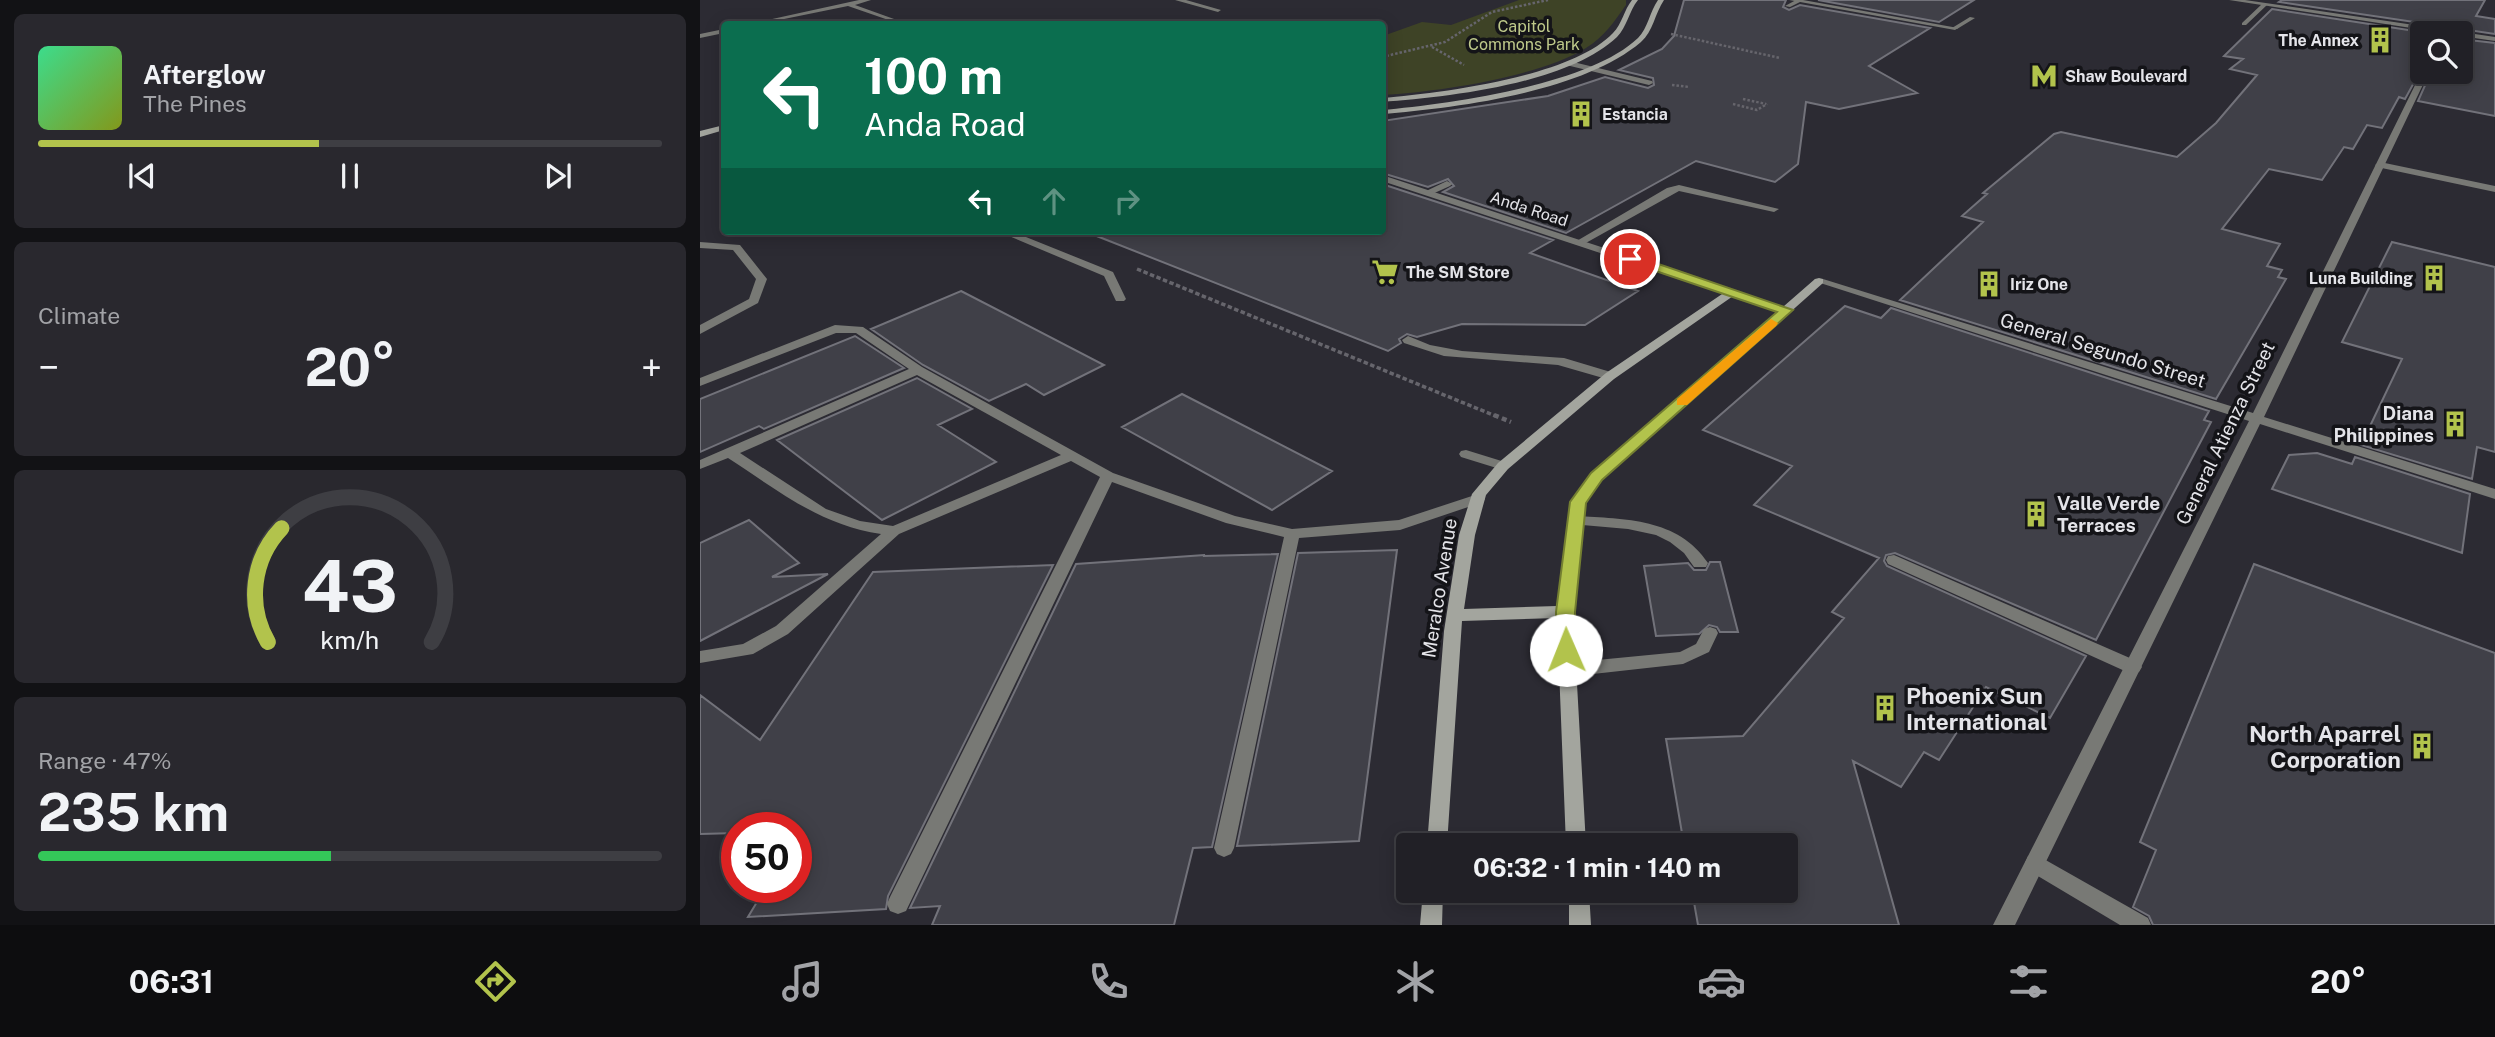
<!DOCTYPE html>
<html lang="en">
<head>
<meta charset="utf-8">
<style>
	:root { --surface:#212026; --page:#29282e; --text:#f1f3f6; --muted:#a2a3a7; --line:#3e3e43; --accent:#b2c34c }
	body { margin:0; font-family:"Public Sans",sans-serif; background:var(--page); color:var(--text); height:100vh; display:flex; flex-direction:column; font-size:26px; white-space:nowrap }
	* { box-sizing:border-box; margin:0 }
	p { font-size:23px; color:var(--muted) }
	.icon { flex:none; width:38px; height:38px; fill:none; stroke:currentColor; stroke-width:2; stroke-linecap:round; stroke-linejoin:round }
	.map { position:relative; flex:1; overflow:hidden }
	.panel { display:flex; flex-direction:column; gap:14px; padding:14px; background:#121215; width:700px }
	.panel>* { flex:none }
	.banner { position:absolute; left:21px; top:21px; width:665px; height:214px; border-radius:7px; box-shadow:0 4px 18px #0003,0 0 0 2px var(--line); background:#0b6e4f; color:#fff; overflow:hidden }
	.fabs { position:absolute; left:1710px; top:21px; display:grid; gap:14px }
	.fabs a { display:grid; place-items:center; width:63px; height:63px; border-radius:7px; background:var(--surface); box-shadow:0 4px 18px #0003,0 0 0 2px var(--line); font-size:35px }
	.speed { position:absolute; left:21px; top:812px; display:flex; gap:14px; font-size:35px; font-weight:700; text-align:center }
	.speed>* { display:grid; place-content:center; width:91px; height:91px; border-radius:50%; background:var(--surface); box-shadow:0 4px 18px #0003,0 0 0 2px var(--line); line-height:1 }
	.speed .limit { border:10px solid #d22; background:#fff; color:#111 }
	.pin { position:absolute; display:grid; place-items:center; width:60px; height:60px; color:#fff; margin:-30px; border:4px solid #fff; border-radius:50%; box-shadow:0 2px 7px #0007 }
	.me { position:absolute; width:77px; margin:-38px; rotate:359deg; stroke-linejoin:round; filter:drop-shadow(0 0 5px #0008) }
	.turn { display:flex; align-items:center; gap:24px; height:147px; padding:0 28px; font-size:32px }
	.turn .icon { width:91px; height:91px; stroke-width:2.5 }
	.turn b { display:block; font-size:49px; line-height:60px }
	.lanes { display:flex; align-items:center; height:66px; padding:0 28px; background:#0003; justify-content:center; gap:35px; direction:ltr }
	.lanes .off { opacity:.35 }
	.big { font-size:52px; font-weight:700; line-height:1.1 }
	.panel .widget { flex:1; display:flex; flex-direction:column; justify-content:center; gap:10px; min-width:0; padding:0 24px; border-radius:10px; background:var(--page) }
	.panel .dial { align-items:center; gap:0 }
	.dial svg { height:182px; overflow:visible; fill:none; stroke:var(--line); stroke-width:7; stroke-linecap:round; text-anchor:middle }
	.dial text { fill:var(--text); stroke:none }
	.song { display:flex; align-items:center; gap:21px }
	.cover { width:84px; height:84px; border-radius:10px; background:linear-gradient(135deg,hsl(150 70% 55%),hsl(70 70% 35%)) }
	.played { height:7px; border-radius:4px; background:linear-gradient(90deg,var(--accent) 45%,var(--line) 45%) }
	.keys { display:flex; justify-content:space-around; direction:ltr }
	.heat { display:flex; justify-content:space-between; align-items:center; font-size:38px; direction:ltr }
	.charge { height:10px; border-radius:5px; background:linear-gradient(90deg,#34c759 47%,var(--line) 0) }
	.trip { position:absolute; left:696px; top:833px; width:402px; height:70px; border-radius:7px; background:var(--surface); box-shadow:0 4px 18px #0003,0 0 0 2px var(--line); font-weight:700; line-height:70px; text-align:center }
	.dock { display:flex; height:112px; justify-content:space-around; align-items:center; background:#0d0d0f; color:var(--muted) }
	.dock .icon { width:49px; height:49px }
	.dock .current { color:var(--accent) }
	.dock b { font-size:32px; color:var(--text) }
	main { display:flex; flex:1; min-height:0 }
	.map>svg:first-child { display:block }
	.green { fill:#3e4326 }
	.building { fill:#404048; stroke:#72727a; stroke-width:2 }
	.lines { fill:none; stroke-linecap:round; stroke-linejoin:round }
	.path-far2 { stroke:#66656c; stroke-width:2.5; stroke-dasharray:2.5 2; stroke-linecap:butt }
	.path-far1 { stroke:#66656c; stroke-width:3.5; stroke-dasharray:4.5 2.5; stroke-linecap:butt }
	.path { stroke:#66656c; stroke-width:4.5; stroke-dasharray:5 3.5; stroke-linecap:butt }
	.lane { fill:#787975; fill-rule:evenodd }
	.street { fill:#787975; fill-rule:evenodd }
	.secondary { fill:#a3a59e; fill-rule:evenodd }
	.route { fill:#b2c34c; stroke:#747f31; stroke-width:2 }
	.slow { fill:#f59e0b }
	.labels { text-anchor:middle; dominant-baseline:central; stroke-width:7; stroke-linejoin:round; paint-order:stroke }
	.far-park-label { font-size:16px; fill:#bec98a; stroke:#141418 }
	.far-poi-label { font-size:16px; font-weight:bold; fill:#e4e4e9; stroke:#141418; text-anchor:start }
	.far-street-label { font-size:16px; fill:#e4e4e9; stroke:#141418 }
	.street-label { font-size:19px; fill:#e4e4e9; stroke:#141418 }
	.poi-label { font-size:19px; font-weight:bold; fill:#e4e4e9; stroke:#141418; text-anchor:end }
	.near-poi-label { font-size:23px; font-weight:bold; fill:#e4e4e9; stroke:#141418; text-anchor:start }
</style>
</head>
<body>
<main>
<section class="panel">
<div class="widget">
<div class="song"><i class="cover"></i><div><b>Afterglow</b><p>The Pines</p></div></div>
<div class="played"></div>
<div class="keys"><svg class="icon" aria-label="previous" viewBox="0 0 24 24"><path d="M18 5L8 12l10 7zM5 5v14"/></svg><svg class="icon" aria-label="pause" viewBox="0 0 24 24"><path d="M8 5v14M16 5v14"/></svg><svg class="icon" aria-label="next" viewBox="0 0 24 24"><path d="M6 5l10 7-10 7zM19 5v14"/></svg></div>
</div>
<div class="widget"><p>Climate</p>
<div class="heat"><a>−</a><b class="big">20°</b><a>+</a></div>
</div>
<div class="widget dial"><svg viewBox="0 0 100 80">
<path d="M14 69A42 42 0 1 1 86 69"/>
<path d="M14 69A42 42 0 0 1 20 19" stroke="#b2c34c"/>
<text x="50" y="56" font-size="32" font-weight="700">43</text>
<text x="50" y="72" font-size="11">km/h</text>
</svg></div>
<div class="widget"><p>Range · 47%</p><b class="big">235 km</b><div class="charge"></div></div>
</section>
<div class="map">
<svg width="1795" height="925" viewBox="0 0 1795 925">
	<rect width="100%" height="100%" fill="#2c2b33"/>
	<path class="green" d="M 819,0 L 926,0 L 926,5 C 914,22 904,37 886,48 C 839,77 738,92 683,95 L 683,36 L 722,22 L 751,25 Z"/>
	<path class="building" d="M 984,0 L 1086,0 L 1083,7 L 1089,10 L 1100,5 L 1230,28 L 1169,66 L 1217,93 L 1139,109 L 1106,102 L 1098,164 L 1075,182 L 996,161 L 866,233 L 743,192 L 754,186 L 748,179 L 728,187 L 682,173 L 682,121 L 848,96 L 905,77 L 948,88 L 954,85 L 953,78 L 919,70 L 962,49 L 974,36 Z
		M 1118,0 L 1274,0 L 1239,22 Z
		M 1582,0 L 1785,0 L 1776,16 L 1795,19 L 1795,34 L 1579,2 Z
		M 1572,9 L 1728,33 L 1722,33 L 1722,68 L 1705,99 L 1699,97 L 1682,128 L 1667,125 L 1653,149 L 1644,147 L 1622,180 L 1569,169 L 1522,229 L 1580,244 L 1567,266 L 1582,270 L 1578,277 L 1586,279 L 1516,399 L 1200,300 L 1283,222 L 1262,216 L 1287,194 L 1283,193 L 1354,134 L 1361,132 L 1477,157 L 1516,123 L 1557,75 L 1530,69 L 1543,59 L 1524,56 Z
		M 1760,39 L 1795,43 L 1795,116 L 1718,101 L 1731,72 L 1760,72 Z
		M 682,184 L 853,240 L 830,253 L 938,291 L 885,325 L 762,324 L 717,337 L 707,334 L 699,339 L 701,343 L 688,351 L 389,233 L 682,231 Z
		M 1692,242 L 1795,267 L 1795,452 L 1777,447 L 1772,479 L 1661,445 L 1702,359 L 1642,342 Z
		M 261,291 L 404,365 L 344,395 L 326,384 L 289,401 L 223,365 L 171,329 Z
		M 1145,306 L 1181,318 L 1191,308 L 1509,411 L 1504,420 L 1511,422 L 1396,640 L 1195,553 L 1186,555 L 1184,561 L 1187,566 L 1386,656 L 1350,718 L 1286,687 L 1239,760 L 1224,752 L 1201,787 L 1153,761 L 1199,925 L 998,925 L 992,891 L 1087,891 L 1087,845 L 984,845 L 966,739 L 1043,736 L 1144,618 L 1132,612 L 1179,558 L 1054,505 L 1092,466 L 1003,430 Z
		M 155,336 L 204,368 L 64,429 L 59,426 L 0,452 L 0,399 Z
		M 217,378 L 272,409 L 238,425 L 296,462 L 182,520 L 77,440 Z
		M 482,394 L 632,471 L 572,510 L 422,427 Z
		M 1617,453 L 1652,464 L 1655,457 L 1770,494 L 1762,553 L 1572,489 L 1589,455 Z
		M 49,520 L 99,563 L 72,577 L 128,574 L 0,641 L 0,543 Z
		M 697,550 L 659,841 L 537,846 L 598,553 Z
		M 578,554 L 512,847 L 493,848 L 474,925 L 232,925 L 240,906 L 210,908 L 376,564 L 505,555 L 503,556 Z
		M 1010,562 L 1020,562 L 1038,632 L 1020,632 L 1017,627 L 1009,625 L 999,634 L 956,636 L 944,566 L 988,563 L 994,570 L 1006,570 Z
		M 1554,564 L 1795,653 L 1795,925 L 1453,925 L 1449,916 L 1433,907 L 1456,850 L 1440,842 Z
		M 353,565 L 188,896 L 186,909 L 48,917 L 66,887 L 96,887 L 96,836 L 100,829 L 37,828 L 37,833 L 0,834 L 0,695 L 60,740 L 173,572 Z"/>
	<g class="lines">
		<path class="path-far2" d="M 971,34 L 1080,58
			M 732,47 L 764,65
			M 682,57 L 745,42 L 792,12 L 848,0
			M 972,85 L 989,87
			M 1043,99 L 1066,104
			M 1033,104 L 1057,110 L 1067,104"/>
		<path class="path-far1" d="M 437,269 L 798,417"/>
		<path class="path" d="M 794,415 L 811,422"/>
		<path class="lane" d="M 1096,0 L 1102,1 L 1090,7 L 1085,6 Z
			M 1562,4 L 1567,5 L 1546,25 L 1542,25 L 1542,23 Z
			M 1270,17 L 1275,18 L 1257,29 L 1252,28 Z
			M 869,61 L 952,81 L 953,83 L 949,85 L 866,65 L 865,63 Z
			M 1680,162 L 1795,186 L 1795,192 L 1677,167 L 1675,165 Z
			M 747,181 L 752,184 L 750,186 L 730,195 L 722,193 Z
			M 979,185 L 1079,209 L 1074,212 L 979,191 L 884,244 L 880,245 L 875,242 L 967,188 Z
			M 297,231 L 311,231 L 413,272 L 426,299 L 424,301 L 416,301 L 404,276 Z
			M 0,242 L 40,245 L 67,279 L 58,303 L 0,334 L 0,325 L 49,299 L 56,279 L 33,250 L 0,248 Z
			M 135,325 L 163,327 L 222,367 L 413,473 L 535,516 L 592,529 L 699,520 L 778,494 L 785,499 L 783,502 L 700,530 L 599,538 L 534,848 L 531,854 L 524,857 L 517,854 L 514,848 L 584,537 L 526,523 L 412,482 L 206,911 L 198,914 L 190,911 L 187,904 L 190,897 L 400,477 L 371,461 L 199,534 L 88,634 L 53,654 L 0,663 L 0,651 L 43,644 L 76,626 L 181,534 C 120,525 79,491 28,458 L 0,469 L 0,460 L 209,369 L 156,333 L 136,333 L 0,386 L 0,378 ZM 217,375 L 361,455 L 193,526 L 160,521 L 126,509 L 40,453 Z
			M 708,336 L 730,345 L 762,351 L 864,358 L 914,373 L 916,376 L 910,380 L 858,365 L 744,356 L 704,343 L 702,340 Z
			M 766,450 L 808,463 L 810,466 L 803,470 L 761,457 L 759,454 L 761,451 Z
			M 876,516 C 925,519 978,518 1008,563 L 1006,567 L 994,567 L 984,553 L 970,542 L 956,535 L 928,529 L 871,524 L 869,521 Z
			M 1194,555 L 1439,662 L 1442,667 L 1439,672 L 1433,674 L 1427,672 L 1188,564 L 1186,560 L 1188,556 Z
			M 1010,627 L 1016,629 L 1018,633 L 1009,652 L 983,664 L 866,677 L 860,675 L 857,670 L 860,665 L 866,663 L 980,652 L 996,644 L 1004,629 Z
			M 1335,854 L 1448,918 L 1451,925 L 1420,925 L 1328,870 L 1325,863 L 1328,856 Z"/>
		<path class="street" d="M 159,0 L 171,0 L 155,5 L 208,24 L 200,24 L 148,6 L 60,24 L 50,24 Z
			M 475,0 L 486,0 L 521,10 L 518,12 Z
			M 1089,0 L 1103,0 L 1258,28 L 1255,30 Z
			M 1529,0 L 1545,0 L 1795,37 L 1795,41 L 1760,36 L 1760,33 L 1744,33 Z
			M 24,29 L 24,33 L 0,38 L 0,34 Z
			M 1722,71 L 1729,72 L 1564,417 L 1795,489 L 1795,499 L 1560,424 L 1315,925 L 1293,925 L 1549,421 L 1114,281 L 1115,279 L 1123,279 L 1553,413 Z
			M 682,175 L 1090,309 L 1092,311 L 1090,313 L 1082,313 L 682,181 Z"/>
		<path class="secondary" d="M 932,0 L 938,0 C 929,11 927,27 917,37 C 867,84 749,97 682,102 L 682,98 C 742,93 871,77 913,33 C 922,24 924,10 932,0 Z
			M 958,0 L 964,0 C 955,13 953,32 941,42 C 882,92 757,108 682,114 L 682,110 C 749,104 889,85 938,38 C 948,28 950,11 958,0 Z
			M 24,125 L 24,130 L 0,137 L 0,131 Z
			M 1119,278 L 1123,279 L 1123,283 L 902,480 L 885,502 L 873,612 L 886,845 L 866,845 L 857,618 L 762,621 L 747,845 L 727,845 L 744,631 L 759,535 L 772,494 L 798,463 L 906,373 L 1028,290 L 1036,290 L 1036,294 L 914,379 L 808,469 L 786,495 L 775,535 L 764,609 L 857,606 L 871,502 L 892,474 L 1115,279 Z
			M 723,891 L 743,891 L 742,925 L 720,925 Z
			M 869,891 L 889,891 L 891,925 L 869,925 Z"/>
	</g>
	<path class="route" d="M 926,256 L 935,256 L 1093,310 L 902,480 L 886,503 L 875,612 L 876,650 L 866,658 L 856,650 L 856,612 L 870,502 L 891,473 L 1077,312 L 926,261 Z"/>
	<path class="slow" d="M 1071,319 L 1078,323 L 1076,326 L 987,405 L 977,405 L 977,399 Z"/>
	<defs>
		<g id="building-bare" transform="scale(2.1)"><path d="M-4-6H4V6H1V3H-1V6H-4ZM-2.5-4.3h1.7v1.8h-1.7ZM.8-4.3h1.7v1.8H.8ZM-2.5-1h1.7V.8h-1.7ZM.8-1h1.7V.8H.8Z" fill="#b2c34c" stroke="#141418" stroke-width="2.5" paint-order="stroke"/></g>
		<g id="metro-bare" transform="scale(2.1)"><path d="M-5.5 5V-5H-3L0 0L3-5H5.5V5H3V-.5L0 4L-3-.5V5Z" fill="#b2c34c" stroke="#141418" stroke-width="2.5" paint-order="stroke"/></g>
		<g id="supermarket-bare" transform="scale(2.1)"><path d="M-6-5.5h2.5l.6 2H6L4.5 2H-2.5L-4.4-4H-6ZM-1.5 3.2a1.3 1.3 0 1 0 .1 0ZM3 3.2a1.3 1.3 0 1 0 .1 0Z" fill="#b2c34c" stroke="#141418" stroke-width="2.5" paint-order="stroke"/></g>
	</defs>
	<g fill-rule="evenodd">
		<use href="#building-bare" x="1680" y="40"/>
		<use href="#metro-bare" x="1344" y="76"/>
		<use href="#building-bare" x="881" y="114"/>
		<use href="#supermarket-bare" x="685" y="272"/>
		<use href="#building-bare" x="1734" y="278"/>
		<use href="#building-bare" x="1289" y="284"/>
		<use href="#building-bare" x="1755" y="424"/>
		<use href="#building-bare" x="1336" y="514"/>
		<use href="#building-bare" x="1185" y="708"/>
		<use href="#building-bare" x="1722" y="746"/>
	</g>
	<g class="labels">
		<g class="far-park-label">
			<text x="824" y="26">Capitol<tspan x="824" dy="18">Commons Park</tspan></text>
		</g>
		<g class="far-poi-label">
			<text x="1659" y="40" text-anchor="end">The Annex</text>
			<text x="1365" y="76">Shaw Boulevard</text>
			<text x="902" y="114">Estancia</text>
			<text x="706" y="272">The SM Store</text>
			<text x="1713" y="278" text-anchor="end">Luna Building</text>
			<text x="1310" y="284">Iriz One</text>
		</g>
		<g class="far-street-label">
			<text transform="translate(829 209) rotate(18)">Anda Road</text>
		</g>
		<g class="street-label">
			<text transform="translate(1403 350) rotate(17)">General Segundo Street</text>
			<text transform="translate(1525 433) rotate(-64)">General Atienza Street</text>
			<text transform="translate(739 588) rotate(-81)">Meralco Avenue</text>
		</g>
		<g class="poi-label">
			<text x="1734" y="413">Diana<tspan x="1734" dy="22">Philippines</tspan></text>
			<text x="1357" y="503" text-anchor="start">Valle Verde<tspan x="1357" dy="22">Terraces</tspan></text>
		</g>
		<g class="near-poi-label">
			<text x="1206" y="695">Phoenix Sun<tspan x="1206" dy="26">International</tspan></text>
			<text x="1701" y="733" text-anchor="end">North Aparrel<tspan x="1701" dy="26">Corporation</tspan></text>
		</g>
	</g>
</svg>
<div class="fabs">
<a><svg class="icon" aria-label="search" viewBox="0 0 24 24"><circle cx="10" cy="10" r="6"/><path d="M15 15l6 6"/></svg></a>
</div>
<div class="speed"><div class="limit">50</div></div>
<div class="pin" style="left:930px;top:259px;background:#d93025"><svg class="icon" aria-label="arrive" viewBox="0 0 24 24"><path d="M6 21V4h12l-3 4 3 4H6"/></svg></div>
<svg class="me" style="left:866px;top:650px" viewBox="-20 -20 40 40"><circle r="19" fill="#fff"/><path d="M0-13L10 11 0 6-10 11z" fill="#b2c34c"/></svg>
<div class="trip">06:32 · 1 min · 140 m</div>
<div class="banner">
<div class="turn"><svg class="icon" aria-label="left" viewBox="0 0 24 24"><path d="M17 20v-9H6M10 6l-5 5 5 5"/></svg><div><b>100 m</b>Anda Road</div></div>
<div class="lanes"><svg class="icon" aria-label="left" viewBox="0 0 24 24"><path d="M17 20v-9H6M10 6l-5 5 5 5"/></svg><svg class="icon off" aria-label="ahead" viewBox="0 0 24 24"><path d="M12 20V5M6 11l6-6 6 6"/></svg><svg class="icon off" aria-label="right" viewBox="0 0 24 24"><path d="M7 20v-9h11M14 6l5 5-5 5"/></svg></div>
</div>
</div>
</main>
<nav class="dock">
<b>06:31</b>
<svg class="icon current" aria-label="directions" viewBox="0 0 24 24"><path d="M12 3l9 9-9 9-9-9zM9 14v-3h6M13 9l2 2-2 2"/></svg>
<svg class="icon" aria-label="music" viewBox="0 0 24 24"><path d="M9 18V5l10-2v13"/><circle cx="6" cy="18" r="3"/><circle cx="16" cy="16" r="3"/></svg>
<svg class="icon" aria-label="phone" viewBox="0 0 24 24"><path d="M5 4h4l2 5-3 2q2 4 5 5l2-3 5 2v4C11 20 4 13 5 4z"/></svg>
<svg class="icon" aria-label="climate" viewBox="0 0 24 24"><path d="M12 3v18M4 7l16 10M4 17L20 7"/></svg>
<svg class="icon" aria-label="car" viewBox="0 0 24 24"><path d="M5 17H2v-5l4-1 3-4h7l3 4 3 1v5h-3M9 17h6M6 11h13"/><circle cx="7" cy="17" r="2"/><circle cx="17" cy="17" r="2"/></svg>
<svg class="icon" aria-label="filters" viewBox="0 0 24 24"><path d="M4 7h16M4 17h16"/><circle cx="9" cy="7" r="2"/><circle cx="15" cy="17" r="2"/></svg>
<b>20°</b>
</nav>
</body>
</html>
